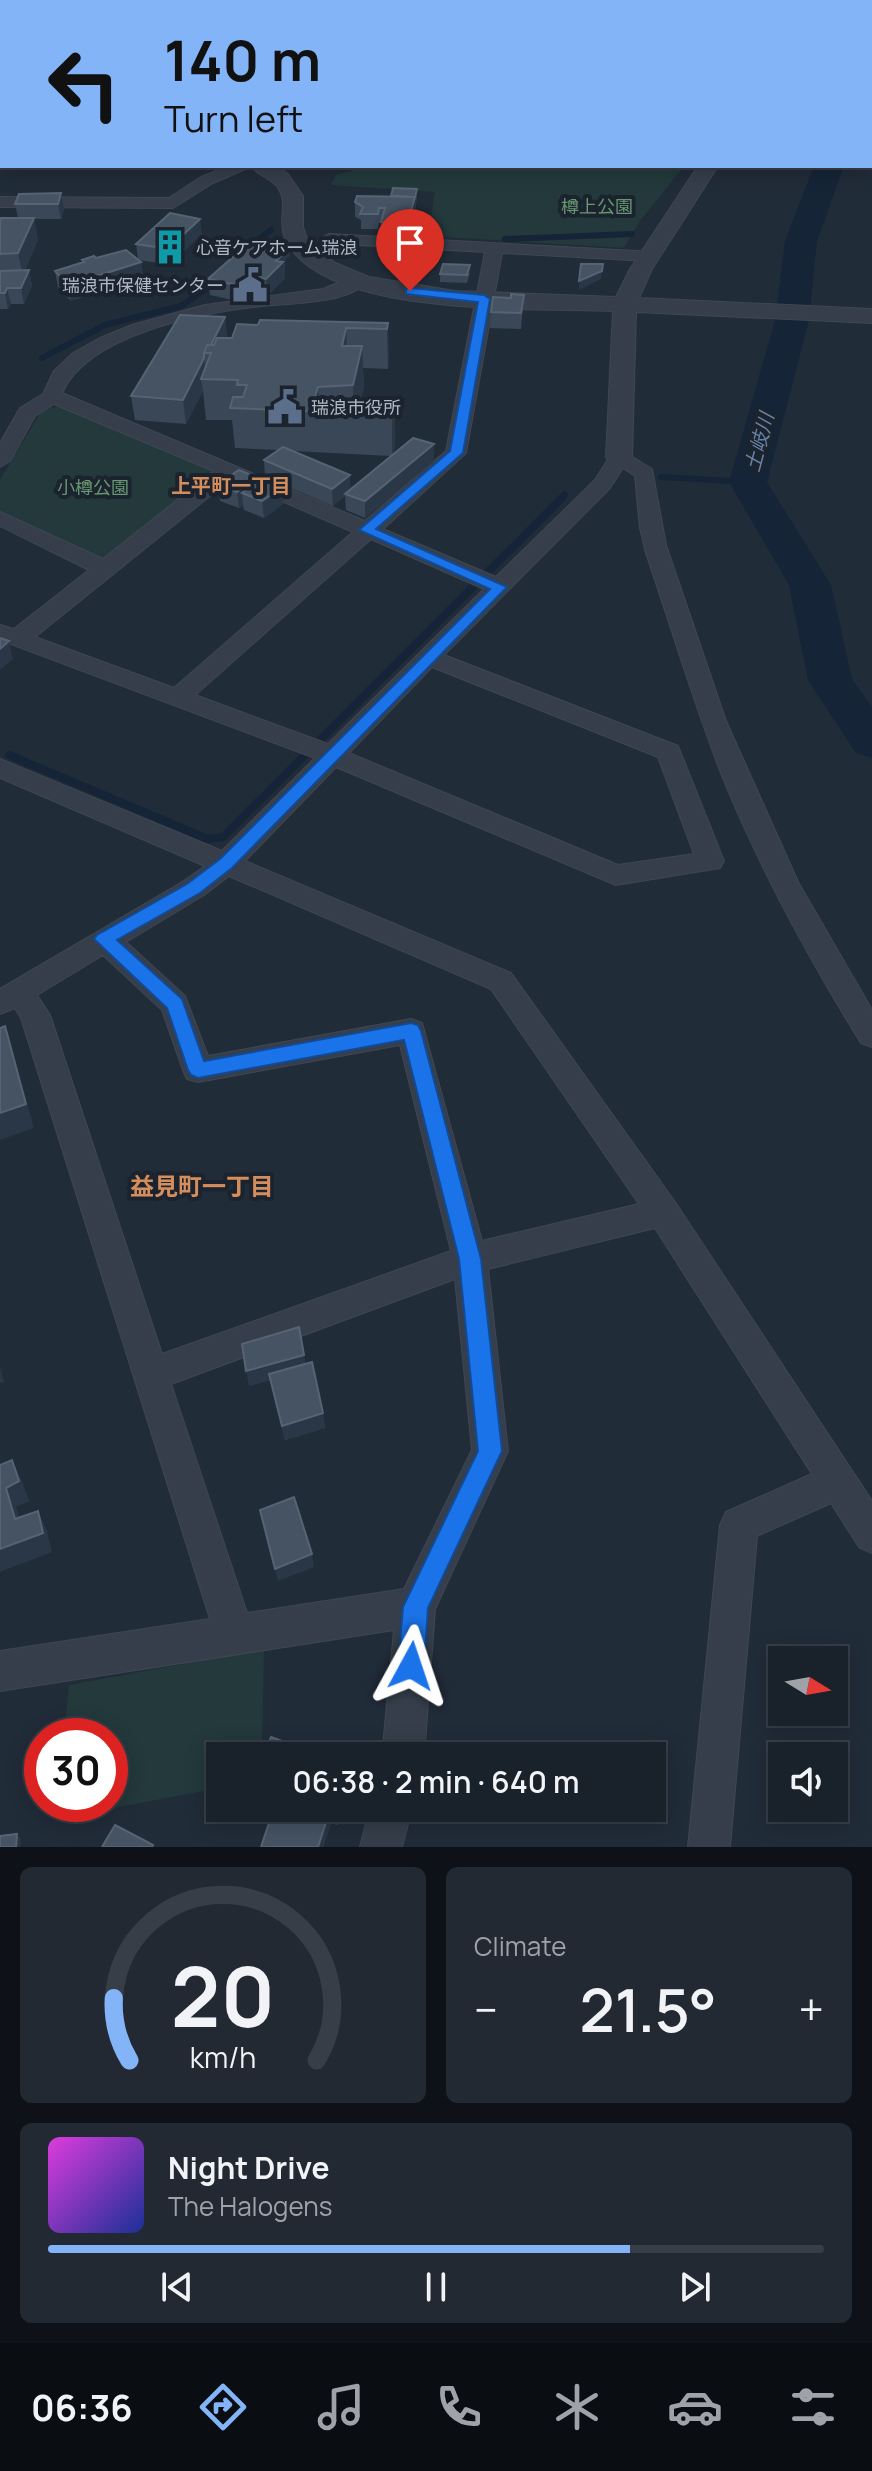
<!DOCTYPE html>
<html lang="en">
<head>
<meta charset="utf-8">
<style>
	:root { --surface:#19212b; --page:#222933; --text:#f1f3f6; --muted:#9fa3a9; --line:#373e47; --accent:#83b4f8 }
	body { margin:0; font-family:Manrope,"Noto Sans JP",sans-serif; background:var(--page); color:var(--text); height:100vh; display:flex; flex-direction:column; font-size:30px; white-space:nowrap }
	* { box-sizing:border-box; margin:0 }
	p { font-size:26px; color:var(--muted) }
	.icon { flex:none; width:44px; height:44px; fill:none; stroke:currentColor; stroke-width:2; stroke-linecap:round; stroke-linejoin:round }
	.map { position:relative; height:1847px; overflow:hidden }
	.panel { display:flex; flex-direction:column; gap:20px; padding:20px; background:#0e1218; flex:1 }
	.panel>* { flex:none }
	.banner { position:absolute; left:0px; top:0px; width:872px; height:168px; box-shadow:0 4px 20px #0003,0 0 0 2px var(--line); background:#83b4f8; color:#111; overflow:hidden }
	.needle { width:52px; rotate:101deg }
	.fabs { position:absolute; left:768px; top:1646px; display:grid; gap:16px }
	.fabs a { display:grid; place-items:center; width:80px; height:80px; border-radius:0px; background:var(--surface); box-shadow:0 4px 20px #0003,0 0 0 2px var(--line); font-size:40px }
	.speed { position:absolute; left:24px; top:1718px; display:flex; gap:16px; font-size:40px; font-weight:700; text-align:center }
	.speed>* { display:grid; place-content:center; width:104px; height:104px; border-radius:50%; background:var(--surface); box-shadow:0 4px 20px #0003,0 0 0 2px var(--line); line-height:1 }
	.speed .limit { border:12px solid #d22; background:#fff; color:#111 }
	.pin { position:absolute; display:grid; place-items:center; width:68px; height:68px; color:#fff; margin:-82px -34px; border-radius:50% 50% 50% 0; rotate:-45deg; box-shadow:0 0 8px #0007 }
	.pin .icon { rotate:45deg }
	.me { position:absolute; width:88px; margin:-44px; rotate:5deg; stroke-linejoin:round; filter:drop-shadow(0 0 6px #0008) }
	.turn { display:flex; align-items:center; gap:28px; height:168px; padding:0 32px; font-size:36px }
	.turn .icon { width:104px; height:104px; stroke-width:2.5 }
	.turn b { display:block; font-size:56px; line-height:68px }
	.big { font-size:60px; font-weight:600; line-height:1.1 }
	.panel .card { flex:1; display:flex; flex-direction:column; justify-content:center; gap:12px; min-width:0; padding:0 28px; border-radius:12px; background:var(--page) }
	.panel .dial { align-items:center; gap:0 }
	.dial svg { height:208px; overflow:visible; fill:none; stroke:var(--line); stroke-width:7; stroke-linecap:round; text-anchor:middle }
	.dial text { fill:var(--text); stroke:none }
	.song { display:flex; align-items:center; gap:24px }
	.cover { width:96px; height:96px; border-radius:12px; background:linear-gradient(135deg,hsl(300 70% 55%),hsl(230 70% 35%)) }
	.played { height:8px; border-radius:4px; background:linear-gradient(90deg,var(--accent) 75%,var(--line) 75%) }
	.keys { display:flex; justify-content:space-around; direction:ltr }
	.heat { display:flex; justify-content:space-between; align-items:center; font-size:44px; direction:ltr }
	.panel .tiles { flex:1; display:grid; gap:20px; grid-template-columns:1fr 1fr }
	.card:last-child { grid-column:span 2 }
	.trip { position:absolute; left:206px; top:1742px; width:460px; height:80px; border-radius:0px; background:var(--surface); box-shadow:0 4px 20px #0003,0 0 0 2px var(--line); font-weight:600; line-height:80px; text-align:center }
	.tab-bar { display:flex; height:128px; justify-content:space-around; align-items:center; background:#0a0d11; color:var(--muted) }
	.tab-bar .icon { width:56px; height:56px }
	.tab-bar .selected { color:var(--accent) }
	.tab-bar b { font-size:36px; color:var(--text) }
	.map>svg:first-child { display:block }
	.green { fill:#23393b }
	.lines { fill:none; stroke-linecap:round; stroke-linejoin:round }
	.stream-far1 { stroke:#152437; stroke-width:6 }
	.stream { stroke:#152437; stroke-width:8 }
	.river { fill:#152437; fill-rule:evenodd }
	.minor-casing { stroke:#3e4753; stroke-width:2 }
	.tertiary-casing { stroke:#3e4753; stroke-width:2 }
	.minor { fill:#353e4a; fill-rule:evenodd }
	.tertiary { fill:#353e4a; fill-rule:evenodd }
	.wall { fill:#394756; fill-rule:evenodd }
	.shaded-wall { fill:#2a3746 }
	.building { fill:#465362; stroke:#566372; stroke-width:2 }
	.route { fill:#1a73e8; stroke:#114b97; stroke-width:2 }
	.labels { text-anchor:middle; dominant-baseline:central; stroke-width:8; stroke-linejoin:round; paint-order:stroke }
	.far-park-label { font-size:18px; fill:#679770; stroke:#1a232e }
	.far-poi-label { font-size:18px; fill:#b0b9c6; stroke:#1a232e; text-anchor:start }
	.far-water-label { font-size:20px; font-style:italic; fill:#6884a5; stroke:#1a232e }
	.far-neighbourhood-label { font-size:20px; font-weight:bold; fill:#d48d5d; stroke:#1a232e }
	.neighbourhood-label { font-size:24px; font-weight:bold; fill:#d48d5d; stroke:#1a232e }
</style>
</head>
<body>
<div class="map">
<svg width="872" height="1847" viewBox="0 0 872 1847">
	<rect width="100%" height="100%" fill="#212c39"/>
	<path class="green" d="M 367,166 L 684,166 L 640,221 L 624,248 L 428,236 L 435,192 L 331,185 L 336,175 Z
		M 60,405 L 218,472 L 101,560 L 0,512 L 0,480 L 41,412 Z
		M 264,1649 L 262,1756 L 220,1756 L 220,1788 L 55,1819 L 57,1804 L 110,1804 L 110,1736 L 64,1736 L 69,1685 Z"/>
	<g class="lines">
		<path class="stream-far1" d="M 505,239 L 632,234
			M 248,247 L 271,230
			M 42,358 L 105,325 L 181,306 L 219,280
			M 661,477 L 748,482
			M 561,499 L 565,494"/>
		<path class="stream" d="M 9,755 L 208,839 L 223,837 L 563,497"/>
		<path class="river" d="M 814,166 L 844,166 L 817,241 L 809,320 L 767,482 L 831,585 L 852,679 L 872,707 L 872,758 L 856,753 L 808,680 L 789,585 L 729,482 L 775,320 L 785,241 Z"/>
		<g class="minor-casing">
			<path id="minor" d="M 290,0 L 304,0 L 304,2 L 290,2 Z
				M 408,0 L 422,0 L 407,2 Z
				M 547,0 L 621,0 L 623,2 L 549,2 Z
				M 0,21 L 2,21 L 2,29 L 0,29 Z
				M 870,37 L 872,37 L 872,45 L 870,45 Z
				M 229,166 L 252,166 L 213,183 L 173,208 L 0,207 L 0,197 L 169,198 L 201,177 Z
				M 329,234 L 655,252 L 658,256 L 655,260 L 649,261 L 502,253 L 466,453 L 383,529 L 496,577 L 595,480 L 612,453 L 626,453 L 652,469 L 666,545 L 726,721 L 798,882 L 872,1010 L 872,1047 L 861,1043 C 808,957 759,868 721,773 C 693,701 671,626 646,553 L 640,528 L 635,476 L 623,468 L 610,488 L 444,655 L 678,746 L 724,861 L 720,868 L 616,885 L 336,767 L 245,861 L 511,973 L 675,1202 L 872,1501 L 872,1553 L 859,1547 L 831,1503 L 757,1536 L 730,1847 L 688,1847 L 720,1525 L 726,1512 L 812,1474 L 655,1228 L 488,1269 L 508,1451 L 435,1609 L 424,1756 L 382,1756 L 394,1630 L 0,1691 L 0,1651 L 210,1619 L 21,1018 L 15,1008 L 0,1014 L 0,989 L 184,881 L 205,866 L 0,778 L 0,759 L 222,851 L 315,758 L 0,640 L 0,625 L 14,629 L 89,570 L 0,526 L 0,512 L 103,559 L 214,471 L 54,404 L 35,416 L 10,461 L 0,467 L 0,443 L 20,408 L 43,394 L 54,371 L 73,353 L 100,338 L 132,325 L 205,305 L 323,289 L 353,277 L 365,277 L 368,281 C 348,304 292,303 263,306 C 204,312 88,334 62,393 L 365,521 L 446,451 L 485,252 L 323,243 L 320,239 ZM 231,479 L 353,532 L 174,688 L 35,637 ZM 371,539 L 484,589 L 328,744 L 195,695 ZM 432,667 L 658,757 L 694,854 L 618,865 L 349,753 ZM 229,876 L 491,989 L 639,1204 L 482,1241 L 422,1023 L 411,1019 L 208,1056 L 185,996 L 126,942 L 204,895 ZM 103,955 L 162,1010 L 183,1070 L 187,1079 L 198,1082 L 400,1045 L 451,1251 L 162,1354 L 50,1015 L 37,995 ZM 455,1279 L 472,1450 L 404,1589 L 247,1613 L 171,1384 Z
				M 370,1808 L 412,1808 L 402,1847 L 360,1847 Z"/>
		</g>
		<g class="tertiary-casing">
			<path id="tertiary" d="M 3,0 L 21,0 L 21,2 L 3,2 Z
				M 833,0 L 851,0 L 851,2 L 833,2 Z
				M 2,89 L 2,111 L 0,112 L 0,90 Z
				M 0,138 L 2,138 L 2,150 L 0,150 Z
				M 251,166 L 276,166 L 288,174 L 303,196 L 303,227 L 308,241 L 335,263 L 369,277 L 455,291 L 616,297 L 630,269 L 698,166 L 718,166 L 652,269 L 639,298 L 872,309 L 872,323 L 636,312 L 632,457 L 628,463 L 610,463 L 606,457 L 613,311 C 533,308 357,316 298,257 C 269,227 291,210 279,189 C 272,178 258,176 251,166 Z"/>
		</g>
		<use href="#minor" class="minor"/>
		<use href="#tertiary" class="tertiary"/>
	</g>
	<path class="wall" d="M 367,0 L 402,0 L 402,2 L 366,2 Z
		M 61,193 L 64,209 L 61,219 L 34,219 L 38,240 L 25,270 L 29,270 L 32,286 L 24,304 L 11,304 L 8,309 L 0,309 L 0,221 L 18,218 L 15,204 Z
		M 417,196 L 415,212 L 408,237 L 382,237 L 381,223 L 379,223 L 378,229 L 361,229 L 361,220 L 355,217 L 355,202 Z
		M 202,234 L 170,265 L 139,260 L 141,262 L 143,277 L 71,301 L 58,287 L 55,271 L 82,263 L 82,260 L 96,258 L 138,259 L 136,244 Z
		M 290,256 L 285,260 L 285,278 L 268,295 L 248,291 L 237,301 L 210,295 L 208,279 Z
		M 470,273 L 467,283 L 440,282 L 440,274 Z
		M 524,295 L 521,329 L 490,328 L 491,312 Z
		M 225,317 L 227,338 L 232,338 L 258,325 L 388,323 L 388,369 L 363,368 L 364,386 L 360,402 L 394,404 L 395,444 L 393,455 L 434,444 L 434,461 L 365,518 L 346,510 L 345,496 L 333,506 L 265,477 L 264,460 L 278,450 L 235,448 L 232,420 L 206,420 L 203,391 L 186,424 L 135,420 L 131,396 ZM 293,451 L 391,456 L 351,489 Z
		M 257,483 L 282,487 L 283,504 L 264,518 L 244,510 L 243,505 L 239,508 L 220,501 L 218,484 Z
		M 304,1355 L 305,1364 L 323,1413 L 325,1428 L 285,1440 L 270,1380 L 249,1386 Z
		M 274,1808 L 343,1808 L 338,1825 L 331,1823 L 323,1847 L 261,1847 Z"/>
	<path class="shaded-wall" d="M 417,189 L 415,212 L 408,237 L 408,222 Z
		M 61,193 L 64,209 L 61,219 L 58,204 Z
		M 34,218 L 38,240 L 23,276 L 18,253 Z
		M 200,219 L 202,234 L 170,265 L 168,249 Z
		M 278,246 L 289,248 L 290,256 L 285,260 L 285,278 L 268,295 L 266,279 L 274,250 Z
		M 141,262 L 143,277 L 71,301 L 68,285 Z
		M 603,264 L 601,279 L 579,290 L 579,281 Z
		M 29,270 L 32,286 L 24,304 L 21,288 Z
		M 247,275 L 248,291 L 237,301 L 236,285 Z
		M 7,288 L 11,304 L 8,309 L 5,293 Z
		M 225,317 L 228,341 L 211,353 L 207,353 Z
		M 388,323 L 389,363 L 388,369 L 387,329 Z
		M 346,328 L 348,367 L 342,346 Z
		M 362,346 L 364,386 L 357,414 L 354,414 L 353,385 Z
		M 204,358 L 207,379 L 201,379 L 203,391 L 186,424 L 183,400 Z
		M 318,387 L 319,412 L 314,400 Z
		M 394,404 L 395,444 L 392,456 L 392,415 Z
		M 434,444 L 434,461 L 365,518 L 365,501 Z
		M 350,475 L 351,492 L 345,494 L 345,496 L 333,506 L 332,489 Z
		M 256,477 L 258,494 L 242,493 L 243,505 L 239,508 L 237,492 Z
		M 282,487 L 283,504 L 264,518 L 262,501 Z
		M 9,641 L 13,659 L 0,670 L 0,649 Z
		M 5,1026 L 34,1128 L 0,1140 L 0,1113 Z
		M 304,1355 L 306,1369 L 249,1386 L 246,1371 Z
		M 0,1366 L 4,1382 L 0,1383 Z
		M 323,1413 L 325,1428 L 285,1440 L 282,1426 Z
		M 12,1460 L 22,1481 L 29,1501 L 16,1507 L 25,1538 L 15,1519 L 6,1488 Z
		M 38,1511 L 47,1531 L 52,1552 L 0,1572 L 0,1549 Z
		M 312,1554 L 314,1567 L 278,1581 L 275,1569 Z
		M 338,1808 L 343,1808 L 338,1825 L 336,1815 Z
		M 329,1813 L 331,1823 L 323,1847 L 318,1847 Z
		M 17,1834 L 21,1839 L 20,1847 L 16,1847 Z"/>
	<path class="building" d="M 199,0 L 223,0 L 223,1 Z
		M 300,0 L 321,0 L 320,2 L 299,2 Z
		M 367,0 L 387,0 L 387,2 L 366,2 Z
		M 393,188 L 417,189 L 415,197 L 391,196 Z
		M 61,193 L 58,204 L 15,204 L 19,194 Z
		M 357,196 L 415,197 L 408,222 L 381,222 L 385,208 L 379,208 L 378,214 L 360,214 L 363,207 L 355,202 Z
		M 170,213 L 200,219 L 168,249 L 136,244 Z
		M 1,218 L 34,218 L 18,253 L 0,254 L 0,221 Z
		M 252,240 L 278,246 L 274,250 L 285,252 L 276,261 L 283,262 L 266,279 L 247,275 L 236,285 L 208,279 Z
		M 277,245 L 289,248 L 284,252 L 278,251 Z
		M 126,250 L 141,262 L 68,285 L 55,271 L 84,262 L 82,260 L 94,256 L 96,258 Z
		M 443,264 L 470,265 L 467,275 L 440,274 Z
		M 581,264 L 603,264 L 602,271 L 579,281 Z
		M 29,270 L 21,288 L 7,288 L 5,293 L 0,293 L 0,271 Z
		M 511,294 L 524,295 L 521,313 L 491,312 L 493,297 L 511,298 Z
		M 180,315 L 225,317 L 211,345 L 207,345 L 204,353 L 204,358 L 183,400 L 131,396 Z
		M 260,320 L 388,323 L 387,329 L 346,328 L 342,346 L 362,346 L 353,385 L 318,387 L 314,400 L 394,404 L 392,415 L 230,408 L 233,397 L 243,397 L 247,385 L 237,385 L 238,380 L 201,379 L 211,353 L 204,353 L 207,345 L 214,345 L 217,338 L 232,338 L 237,324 L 258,325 Z
		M 413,438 L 434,444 L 365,501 L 345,494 Z
		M 283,447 L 350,475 L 332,489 L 264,460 Z
		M 239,470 L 256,477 L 237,492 L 218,484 Z
		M 262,479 L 282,487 L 262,501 L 242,493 Z
		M 0,638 L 9,641 L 0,649 Z
		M 5,1026 L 26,1104 L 0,1113 L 0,1028 Z
		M 299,1327 L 304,1355 L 246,1371 L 242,1344 Z
		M 312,1362 L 323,1413 L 282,1426 L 269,1374 Z
		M 12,1460 L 19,1481 L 6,1488 L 15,1519 L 38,1511 L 43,1533 L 0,1549 L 0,1465 Z
		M 294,1497 L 312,1554 L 275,1569 L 260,1510 Z
		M 271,1737 L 323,1756 L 264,1756 Z
		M 274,1808 L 338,1808 L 336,1815 L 329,1813 L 318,1847 L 261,1847 Z
		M 115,1825 L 153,1845 L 152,1847 L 102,1847 Z
		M 17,1834 L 16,1847 L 0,1847 L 0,1836 Z"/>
	<path class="route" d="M 410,288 L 484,295 L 490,299 L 463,453 L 376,529 L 507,587 L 232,868 L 200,893 L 117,940 L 182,999 L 204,1061 L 411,1023 L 418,1025 L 421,1031 L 481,1259 L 502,1451 L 428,1608 L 424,1666 L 420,1676 L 411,1679 L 401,1676 L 398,1666 L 403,1607 L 478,1451 L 459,1259 L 404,1040 L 198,1078 L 191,1075 L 188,1070 L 167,1008 L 94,939 L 97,935 L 187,884 L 220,859 L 490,589 L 359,530 L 450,451 L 478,302 L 406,294 L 406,289 Z"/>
	<defs>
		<g id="building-bare" transform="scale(2.76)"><path d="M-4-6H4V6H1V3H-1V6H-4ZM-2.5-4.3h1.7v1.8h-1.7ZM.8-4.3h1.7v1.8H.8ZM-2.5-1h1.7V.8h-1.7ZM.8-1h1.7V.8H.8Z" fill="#0f9aa8" stroke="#1a232e" stroke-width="2.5" paint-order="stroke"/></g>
		<g id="civic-bare" transform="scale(2.76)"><path d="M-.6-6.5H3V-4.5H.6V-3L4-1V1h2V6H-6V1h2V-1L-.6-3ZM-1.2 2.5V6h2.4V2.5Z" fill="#5c6f8a" stroke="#1a232e" stroke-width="2.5" paint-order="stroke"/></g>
	</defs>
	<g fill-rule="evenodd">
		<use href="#building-bare" x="170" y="247"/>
		<use href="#civic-bare" x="250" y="285"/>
		<use href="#civic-bare" x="285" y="407"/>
	</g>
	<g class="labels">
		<g class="far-park-label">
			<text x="597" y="206">樽上公園</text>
			<text x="93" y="487">小樽公園</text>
		</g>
		<g class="far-poi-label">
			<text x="196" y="247">心音ケアホーム瑞浪</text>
			<text x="224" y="285" text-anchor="end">瑞浪市保健センター</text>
			<text x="311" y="407">瑞浪市役所</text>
		</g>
		<g class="far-water-label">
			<text transform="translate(759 442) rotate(-75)">土岐川</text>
		</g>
		<g class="far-neighbourhood-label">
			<text x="231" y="485">上平町一丁目</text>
		</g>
		<g class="neighbourhood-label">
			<text x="202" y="1185">益見町一丁目</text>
		</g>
	</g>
</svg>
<div class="fabs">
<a><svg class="needle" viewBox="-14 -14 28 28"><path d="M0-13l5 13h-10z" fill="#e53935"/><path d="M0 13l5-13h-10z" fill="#9fa3a9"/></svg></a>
<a><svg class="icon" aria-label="sound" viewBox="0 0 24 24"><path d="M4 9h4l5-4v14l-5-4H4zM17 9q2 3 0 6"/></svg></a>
</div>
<div class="speed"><div class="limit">30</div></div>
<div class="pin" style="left:410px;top:291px;background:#d93025"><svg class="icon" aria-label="arrive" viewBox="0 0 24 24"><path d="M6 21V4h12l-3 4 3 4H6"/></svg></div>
<svg class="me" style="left:411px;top:1666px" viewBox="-20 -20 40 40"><path d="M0-17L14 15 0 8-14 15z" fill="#1a73e8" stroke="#fff" stroke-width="4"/></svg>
<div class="trip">06:38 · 2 min · 640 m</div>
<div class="banner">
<div class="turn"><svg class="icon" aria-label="left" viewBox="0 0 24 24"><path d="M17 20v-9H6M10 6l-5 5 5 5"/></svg><div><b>140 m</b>Turn left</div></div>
</div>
</div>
<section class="panel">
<div class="tiles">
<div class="card dial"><svg viewBox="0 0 100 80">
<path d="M14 69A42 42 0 1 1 86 69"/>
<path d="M14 69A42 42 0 0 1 8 45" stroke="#83b4f8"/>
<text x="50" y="56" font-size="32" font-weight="700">20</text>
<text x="50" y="72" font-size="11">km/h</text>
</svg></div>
<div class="card"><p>Climate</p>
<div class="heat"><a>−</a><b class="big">21.5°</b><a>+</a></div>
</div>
<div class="card">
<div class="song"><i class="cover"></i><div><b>Night Drive</b><p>The Halogens</p></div></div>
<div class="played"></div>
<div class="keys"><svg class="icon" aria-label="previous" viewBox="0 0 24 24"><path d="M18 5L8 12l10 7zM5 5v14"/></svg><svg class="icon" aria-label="pause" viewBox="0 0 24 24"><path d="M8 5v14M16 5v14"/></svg><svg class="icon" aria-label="next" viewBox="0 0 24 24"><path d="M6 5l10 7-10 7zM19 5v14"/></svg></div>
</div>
</div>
</section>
<nav class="tab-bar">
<b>06:36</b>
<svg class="icon selected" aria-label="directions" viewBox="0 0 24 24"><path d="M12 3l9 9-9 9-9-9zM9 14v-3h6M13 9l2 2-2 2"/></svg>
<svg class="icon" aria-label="music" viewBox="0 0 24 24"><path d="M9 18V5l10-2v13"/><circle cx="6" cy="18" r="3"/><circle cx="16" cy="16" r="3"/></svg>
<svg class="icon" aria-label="phone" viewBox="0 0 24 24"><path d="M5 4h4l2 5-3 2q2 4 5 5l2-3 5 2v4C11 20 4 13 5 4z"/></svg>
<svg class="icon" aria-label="climate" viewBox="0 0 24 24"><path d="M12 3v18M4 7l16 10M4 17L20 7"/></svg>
<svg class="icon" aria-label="car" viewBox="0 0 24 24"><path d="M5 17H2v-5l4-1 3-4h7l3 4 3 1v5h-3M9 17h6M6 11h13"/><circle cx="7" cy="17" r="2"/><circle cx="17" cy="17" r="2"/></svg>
<svg class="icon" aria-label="filters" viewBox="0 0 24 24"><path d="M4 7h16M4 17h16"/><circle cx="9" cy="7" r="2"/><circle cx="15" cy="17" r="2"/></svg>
</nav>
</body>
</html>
